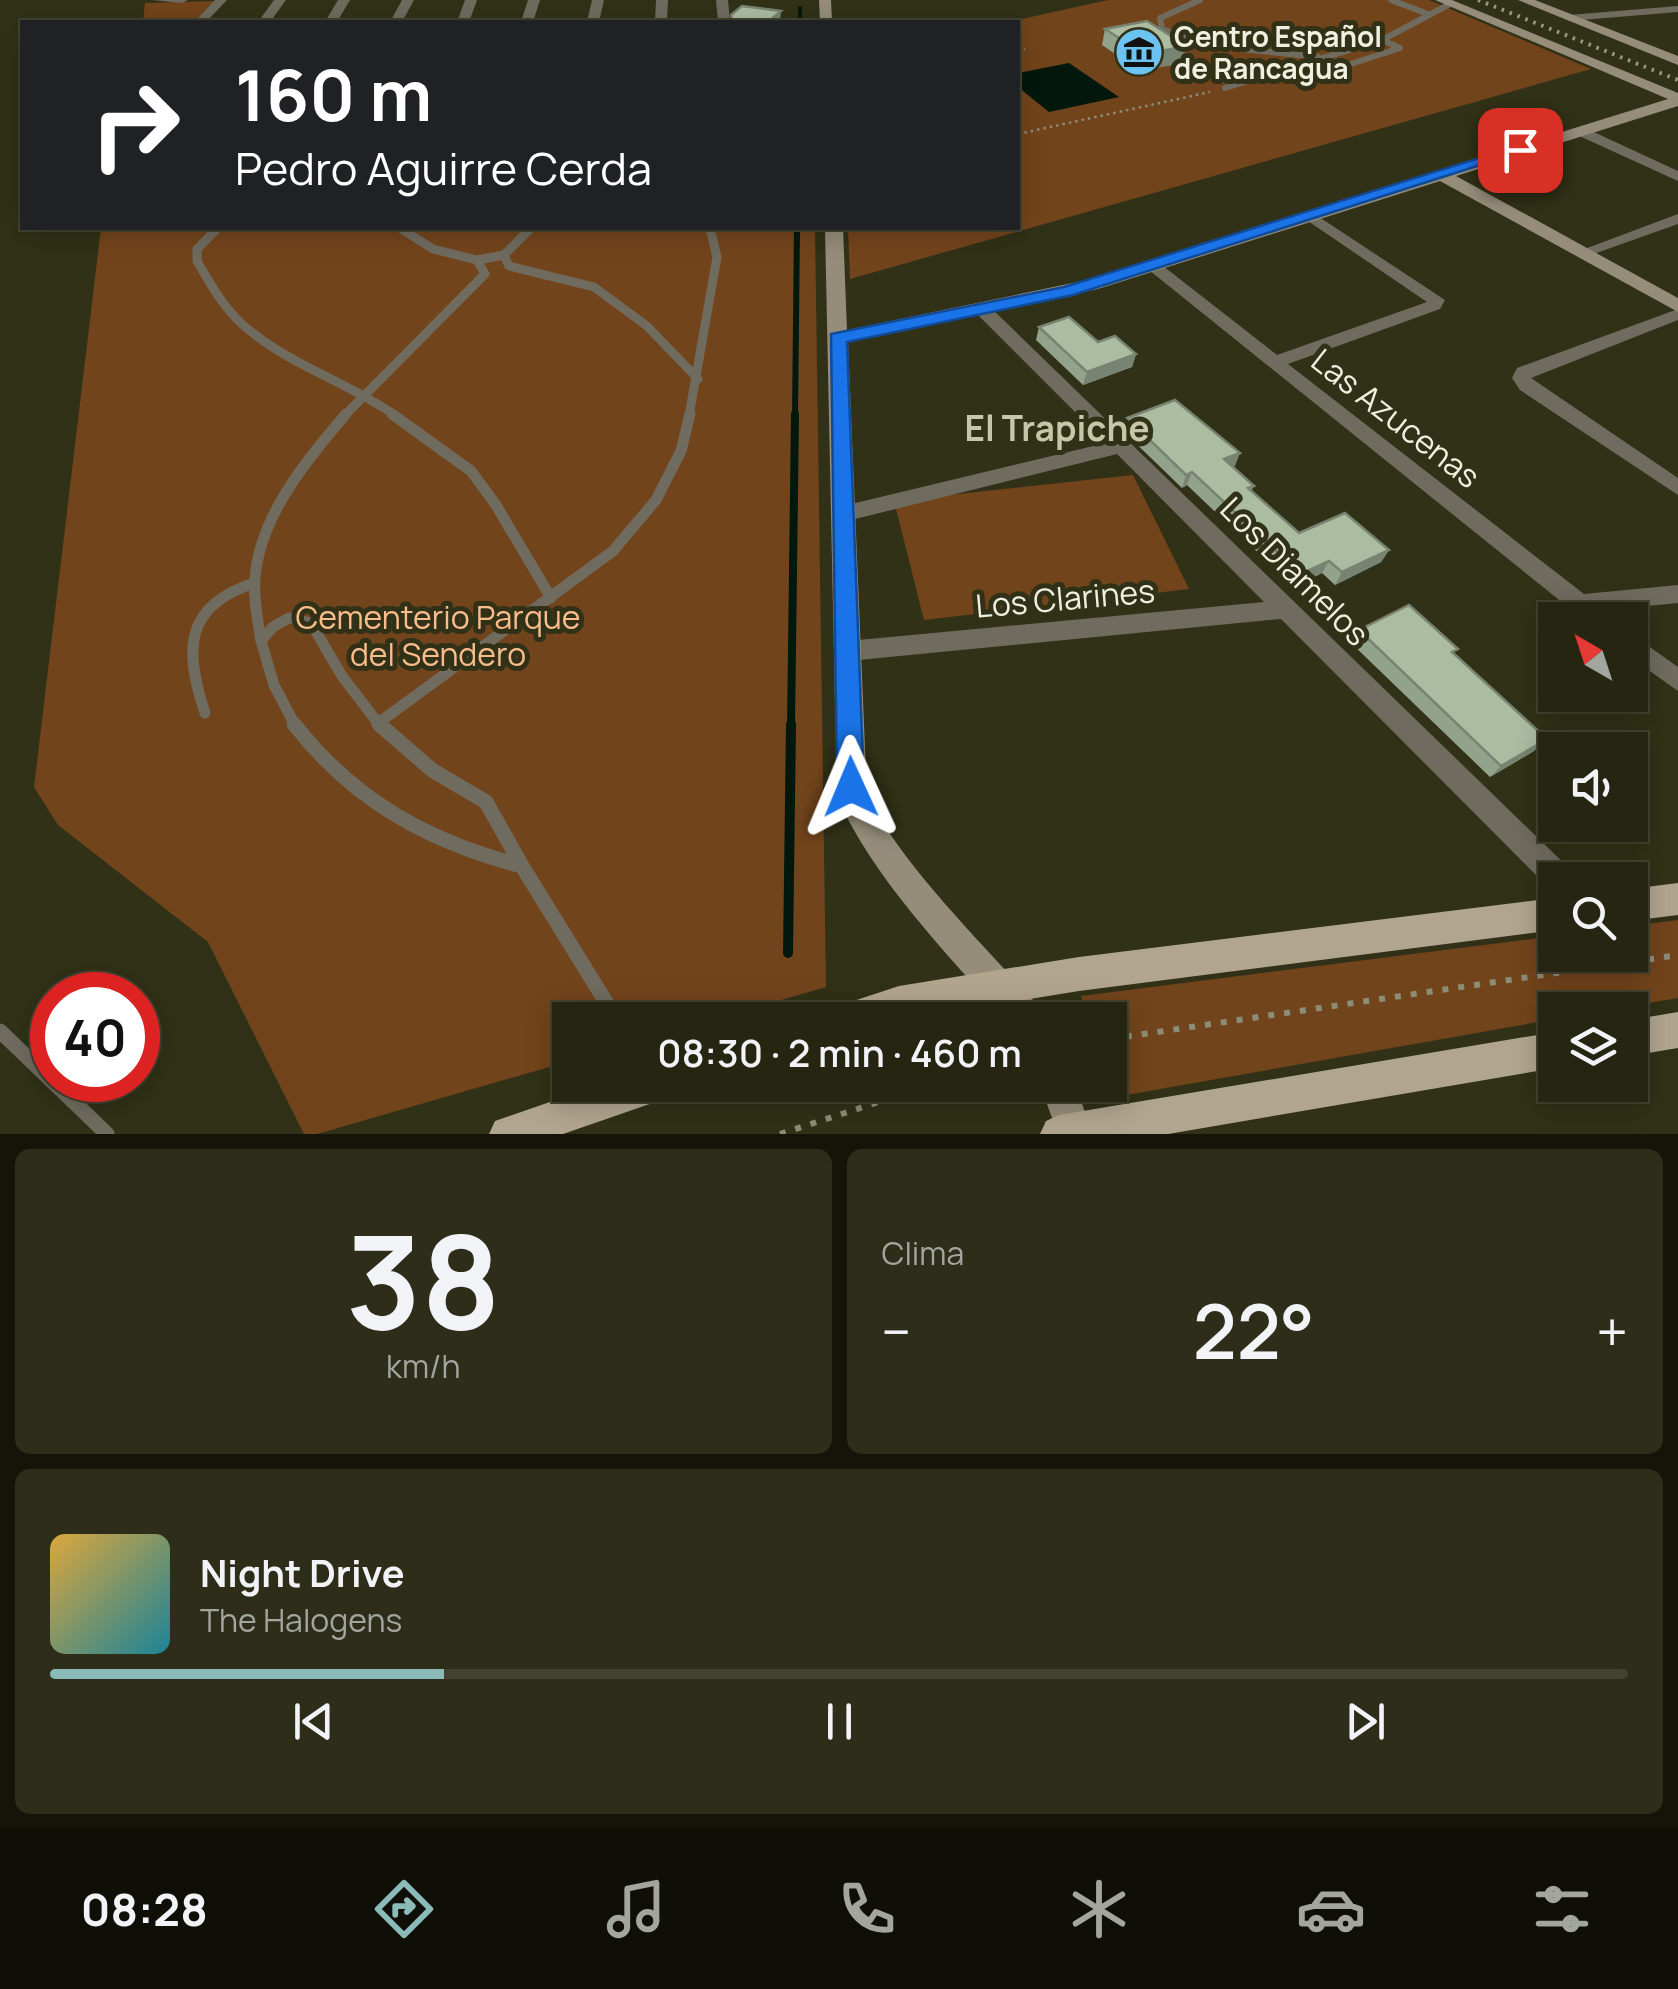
<!DOCTYPE html>
<html lang="es">
<head>
<meta charset="utf-8">
<style>
	:root { --surface:#252511; --page:#2d2d1a; --text:#f1f3f6; --muted:#a3a59f; --line:#424231; --accent:#8bbbb9 }
	body { margin:0; font-family:Manrope,sans-serif; background:var(--page); color:var(--text); height:100vh; display:flex; flex-direction:column; font-size:38px; white-space:nowrap }
	* { box-sizing:border-box; margin:0 }
	p { font-size:32px; color:var(--muted) }
	.icon { flex:none; width:55px; height:55px; fill:none; stroke:currentColor; stroke-width:2; stroke-linecap:round; stroke-linejoin:round }
	.map { position:relative; height:1134px; overflow:hidden }
	.panel { display:flex; flex-direction:column; gap:15px; padding:15px; background:#141409; flex:1 }
	.panel>* { flex:none }
	.guide { position:absolute; left:20px; top:20px; width:1000px; height:210px; border-radius:0px; box-shadow:0 5px 25px #0003,0 0 0 2px var(--line); background:#202124; color:#fff; overflow:hidden }
	.needle { width:65px; rotate:321deg }
	.tools { position:absolute; left:1538px; top:602px; display:grid; gap:20px }
	.tools a { display:grid; place-items:center; width:110px; height:110px; border-radius:0px; background:var(--surface); box-shadow:0 5px 25px #0003,0 0 0 2px var(--line); font-size:50px }
	.speed { position:absolute; left:30px; top:972px; display:flex; gap:20px; font-size:50px; font-weight:700; text-align:center }
	.speed>* { display:grid; place-content:center; width:130px; height:130px; border-radius:50%; background:var(--surface); box-shadow:0 5px 25px #0003,0 0 0 2px var(--line); line-height:1 }
	.speed .limit { border:15px solid #d22; background:#fff; color:#111 }
	.pin { position:absolute; display:grid; place-items:center; width:85px; height:85px; color:#fff; margin:-42px; border-radius:20px; box-shadow:0 5px 15px #0006 }
	.me { position:absolute; width:110px; margin:-55px; rotate:359deg; stroke-linejoin:round; filter:drop-shadow(0 0 8px #0008) }
	.turn { display:flex; align-items:center; gap:35px; height:210px; padding:0 50px; font-size:45px }
	.turn .icon { width:130px; height:130px; stroke-width:2.5 }
	.turn b { display:block; font-size:70px; line-height:85px }
	.big { font-size:75px; font-weight:600; line-height:1.1 }
	.panel .card { flex:1; display:flex; flex-direction:column; justify-content:center; gap:15px; min-width:0; padding:0 35px; border-radius:15px; background:var(--page) }
	.panel .dial { align-items:center; gap:0 }
	.dial b { font-size:130px; line-height:1 }
	.song { display:flex; align-items:center; gap:30px }
	.cover { width:120px; height:120px; border-radius:15px; background:linear-gradient(135deg,hsl(40 70% 55%),hsl(190 70% 35%)) }
	.played { height:10px; border-radius:5px; background:linear-gradient(90deg,var(--accent) 25%,var(--line) 25%) }
	.keys { display:flex; justify-content:space-around; direction:ltr }
	.heat { display:flex; justify-content:space-between; align-items:center; font-size:55px; direction:ltr }
	.panel .tiles { flex:1; display:grid; gap:15px; grid-template-columns:1fr 1fr }
	.card:last-child { grid-column:span 2 }
	.trip { position:absolute; left:552px; top:1002px; width:575px; height:100px; border-radius:0px; background:var(--surface); box-shadow:0 5px 25px #0003,0 0 0 2px var(--line); font-weight:600; line-height:100px; text-align:center }
	.tabs { display:flex; height:160px; justify-content:space-around; align-items:center; background:#0f0f07; color:var(--muted) }
	.tabs .icon { width:70px; height:70px }
	.tabs .selected { color:var(--accent) }
	.tabs b { font-size:45px; color:var(--text) }
	.map>svg:first-child { display:block }
	.green { fill:#72441b }
	.water { fill:#03180d }
	.lines { fill:none; stroke-linecap:round; stroke-linejoin:round }
	.stream-far3 { stroke:#03180d; stroke-width:4 }
	.stream-far2 { stroke:#03180d; stroke-width:6 }
	.stream-far1 { stroke:#03180d; stroke-width:8 }
	.stream { stroke:#03180d; stroke-width:10 }
	.path-far1 { stroke:#8c8d77; stroke-width:2.5; stroke-dasharray:2.5 4; stroke-linecap:butt }
	.path { stroke:#8c8d77; stroke-width:6; stroke-dasharray:6 10; stroke-linecap:butt }
	.lane-far3 { stroke:#706b5f; stroke-width:6 }
	.lane-far2 { stroke:#706b5f; stroke-width:9 }
	.lane-far1 { stroke:#706b5f; stroke-width:11 }
	.lane { stroke:#706b5f; stroke-width:15 }
	.street { fill:#706b5f; fill-rule:evenodd }
	.secondary { fill:#958c7a; fill-rule:evenodd }
	.primary { fill:#b1a58e; fill-rule:evenodd }
	.rail { stroke:#989884; stroke-width:4; stroke-dasharray:2.5 6; stroke-linecap:butt }
	.wall { fill:#93a28a }
	.shaded-wall { fill:#788471 }
	.building { fill:#abbca1; stroke:#788471; stroke-width:2.5 }
	.route { fill:#1a73e8; stroke:#114b97; stroke-width:2.5 }
	.labels { text-anchor:middle; dominant-baseline:central; stroke-width:10; stroke-linejoin:round; paint-order:stroke }
	.far-poi-label { font-size:28px; font-weight:bold; fill:#eff0e0; stroke:#313117; text-anchor:start }
	.street-label { font-size:32px; fill:#eff0e0; stroke:#313117 }
	.park-label { font-size:32px; fill:#fabc8b; stroke:#313117 }
	.neighbourhood-label { font-size:35px; font-weight:bold; fill:#c6c7a8; stroke:#313117 }
</style>
</head>
<body>
<div class="map">
<svg width="1678" height="1134" viewBox="0 0 1678 1134">
	<rect width="100%" height="100%" fill="#313117"/>
	<path class="green" d="M 1108,0 L 1429,0 L 1591,69 L 850,279 L 848,228 L 1018,228 L 1018,22 L 1008,22 Z
		M 214,1 L 194,22 L 143,22 L 145,3 Z
		M 101,228 L 815,228 L 826,987 L 712,1020 L 570,1020 L 570,1061 L 317,1134 L 304,1134 L 208,942 L 58,825 L 34,787 Z
		M 1133,475 L 1189,589 L 924,620 L 894,501 Z
		M 1678,920 L 1678,998 L 1607,1010 L 1555,1010 L 1555,1019 L 1115,1097 L 1110,1081 L 1110,1020 L 1089,1020 L 1081,996 L 1555,936 L 1555,955 L 1630,955 L 1630,926 Z"/>
	<path class="water" d="M 1069,63 L 1119,97 L 1049,112 L 1018,87 L 1018,73 Z"/>
	<g class="lines">
		<path class="stream-far3" d="M 800,8 L 800,22"/>
		<path class="stream-far2" d="M 795,416 L 797,228"/>
		<path class="stream-far1" d="M 791,727 L 795,414"/>
		<path class="stream" d="M 788,953 L 791,724"/>
		<path class="path-far1" d="M 1018,51 L 1025,49
			M 1018,134 L 1210,92"/>
		<path class="path" d="M 1110,1039 L 1678,955
			M 780,1134 L 931,1085"/>
		<path class="lane-far3" d="M 1200,0 L 1160,18 L 1162,29 L 1214,46 L 1318,57
			M 1391,0 L 1428,14
			M 1351,64 L 1400,48 L 1382,40
			M 1225,88 L 1382,40 L 1450,4"/>
		<path class="lane-far2" d="M 218,228 L 197,249 L 197,261 C 210,283 223,307 242,324 C 286,364 348,382 396,416
			M 400,228 L 433,249 L 477,260
			M 504,255 L 531,228
			M 344,416 L 485,274 L 477,260 L 504,255 L 509,266 L 594,287 L 647,326 L 698,379
			M 689,416 L 717,257 L 710,228"/>
		<path class="lane-far1" d="M 392,414 L 471,471 L 496,505 L 551,598
			M 261,641 C 258,620 253,599 255,578 C 260,515 307,460 346,414
			M 205,713 C 184,650 184,606 254,583
			M 377,724 L 613,551 L 656,500 L 681,451 L 690,414
			M 296,727 L 274,685 L 261,641 L 273,627 L 289,618 L 311,623 L 342,676 L 381,727"/>
		<path class="lane" d="M 294,724 C 354,801 429,842 522,866 L 486,802 L 432,770 L 379,724
			M 522,866 L 617,1020
			M 0,1031 L 107,1134"/>
		<path class="street" d="M 152,0 L 188,0 L 182,3 Z
			M 215,0 L 227,0 L 206,22 L 194,22 Z
			M 274,0 L 286,0 L 270,22 L 258,22 Z
			M 338,0 L 350,0 L 337,22 L 325,22 Z
			M 402,0 L 414,0 L 402,22 L 390,22 Z
			M 465,0 L 477,0 L 469,22 L 457,22 Z
			M 528,0 L 540,0 L 533,22 L 521,22 Z
			M 592,0 L 604,0 L 599,22 L 587,22 Z
			M 656,0 L 668,0 L 667,22 L 655,22 Z
			M 716,0 L 728,0 L 730,22 L 718,22 Z
			M 1678,6 L 1678,12 L 1569,21 L 1563,18 L 1569,15 Z
			M 1575,128 L 1585,128 L 1678,171 L 1678,181 L 1575,134 Z
			M 1310,211 L 1445,300 L 1440,309 L 1288,364 L 1584,594 L 1678,585 L 1678,603 L 1605,610 L 1613,620 L 1584,620 L 1144,266 L 1146,262 L 1158,262 L 1277,355 L 1427,302 L 1305,219 L 1305,213 Z
			M 1678,214 L 1678,224 L 1588,256 L 1574,253 Z
			M 982,304 L 988,305 L 1571,870 L 1575,880 L 1555,880 L 1555,891 L 1551,890 L 1281,619 L 848,661 L 839,658 L 836,651 L 839,644 L 848,641 L 1264,602 L 1117,454 L 843,522 L 835,519 L 832,514 L 843,506 L 1106,443 L 976,313 L 976,305 Z
			M 1678,309 L 1678,320 L 1531,378 L 1678,478 L 1678,495 L 1520,390 L 1512,378 L 1517,368 Z
			M 1630,633 L 1678,667 L 1678,691 L 1630,657 Z"/>
		<path class="secondary" d="M 819,0 L 831,0 L 832,22 L 820,22 Z
			M 1435,0 L 1452,0 L 1678,93 L 1678,106 L 1456,176 L 1678,298 L 1678,312 L 1440,181 L 1098,289 L 848,342 L 867,796 C 906,870 984,945 1040,1008 L 1045,1020 L 1005,1020 C 945,951 875,881 837,797 L 825,228 L 843,228 L 847,330 L 1087,280 L 1668,99 Z
			M 1518,0 L 1535,0 L 1678,56 L 1678,65 Z
			M 1040,1085 L 1076,1085 L 1092,1134 L 1058,1134 Z"/>
		<path class="primary" d="M 1678,883 L 1678,915 L 1630,921 L 1630,889 Z
			M 1555,898 L 1555,930 L 1079,991 L 901,1020 L 827,1020 L 832,1008 L 899,986 L 1079,957 Z
			M 1678,1012 L 1678,1048 L 1630,1056 L 1630,1020 Z
			M 1555,1032 L 1555,1068 L 1168,1134 L 1040,1134 L 1046,1121 L 1059,1115 Z
			M 599,1085 L 672,1085 L 667,1098 L 563,1134 L 489,1134 L 495,1121 Z"/>
		<path class="rail" d="M 1478,0 L 1678,80"/>
	</g>
	<path class="wall" d="M 1105,29 L 1182,63 L 1140,71 L 1102,45 Z
		M 1039,327 L 1098,342 L 1136,354 L 1132,367 L 1083,385 L 1036,340 Z
		M 1127,418 L 1235,466 L 1232,467 L 1254,486 L 1251,491 L 1299,533 L 1389,550 L 1381,562 L 1335,585 L 1322,573 L 1294,587 L 1187,485 L 1182,488 L 1123,431 Z
		M 1359,630 L 1454,654 L 1534,751 L 1490,777 L 1351,643 Z"/>
	<path class="shaded-wall" d="M 781,11 L 780,22 L 768,22 Z
		M 1187,46 L 1182,63 L 1140,71 L 1144,54 Z
		M 1136,354 L 1132,367 L 1083,385 L 1087,372 Z
		M 1240,453 L 1235,466 L 1219,472 L 1224,459 Z
		M 1192,472 L 1187,485 L 1182,488 L 1186,475 Z
		M 1389,550 L 1381,562 L 1335,585 L 1342,572 Z
		M 1329,561 L 1322,573 L 1294,587 L 1301,574 Z
		M 1547,739 L 1534,751 L 1490,777 L 1501,766 Z"/>
	<path class="building" d="M 742,6 L 781,11 L 768,22 L 733,22 L 731,15 Z
		M 1147,21 L 1187,46 L 1144,54 L 1105,29 Z
		M 1069,317 L 1098,342 L 1115,336 L 1136,354 L 1087,372 L 1039,327 Z
		M 1175,400 L 1240,453 L 1224,459 L 1254,486 L 1248,488 L 1299,533 L 1345,513 L 1389,550 L 1342,572 L 1329,561 L 1301,574 L 1192,472 L 1186,475 L 1127,418 Z
		M 1409,605 L 1458,649 L 1452,652 L 1547,739 L 1501,766 L 1359,630 Z"/>
	<path class="route" d="M 1515,147 L 1527,150 L 1073,295 L 847,342 L 864,787 L 860,796 L 851,799 L 841,796 L 837,787 L 831,334 L 1064,287 Z"/>
	<defs>
		<g id="museum-disc" transform="scale(2.5)"><circle r="9.5" fill="#6bc3f2" stroke="#313117"/><path d="M0-6L6-3V-2H-6V-3ZM-5-1h2V3h-2ZM-1-1h2V3h-2ZM3-1h2V3H3ZM-6 4H6V6H-6Z" fill="#111"/></g>
	</defs>
	<g fill-rule="evenodd">
		<use href="#museum-disc" x="1139" y="52"/>
	</g>
	<g class="labels">
		<g class="far-poi-label">
			<text x="1174" y="36">Centro Español<tspan x="1174" dy="32">de Rancagua</tspan></text>
		</g>
		<g class="street-label">
			<text transform="translate(1396 418) rotate(38)">Las Azucenas</text>
			<text transform="translate(1295 571) rotate(45)">Los Diamelos</text>
			<text transform="translate(1065 598) rotate(-5)">Los Clarines</text>
		</g>
		<g class="park-label">
			<text x="438" y="617">Cementerio Parque<tspan x="438" dy="37">del Sendero</tspan></text>
		</g>
		<g class="neighbourhood-label">
			<text x="1057" y="428">El Trapiche</text>
		</g>
	</g>
</svg>
<div class="tools">
<a><svg class="needle" viewBox="-14 -14 28 28"><path d="M0-13l5 13h-10z" fill="#e53935"/><path d="M0 13l5-13h-10z" fill="#a3a59f"/></svg></a>
<a><svg class="icon" aria-label="sound" viewBox="0 0 24 24"><path d="M4 9h4l5-4v14l-5-4H4zM17 9q2 3 0 6"/></svg></a>
<a><svg class="icon" aria-label="search" viewBox="0 0 24 24"><circle cx="10" cy="10" r="6"/><path d="M15 15l6 6"/></svg></a>
<a><svg class="icon" aria-label="layers" viewBox="0 0 24 24"><path d="M12 4l9 5-9 5-9-5zM3 14l9 5 9-5"/></svg></a>
</div>
<div class="speed"><div class="limit">40</div></div>
<div class="pin" style="left:1520px;top:150px;background:#d93025"><svg class="icon" aria-label="arrive" viewBox="0 0 24 24"><path d="M6 21V4h12l-3 4 3 4H6"/></svg></div>
<svg class="me" style="left:851px;top:787px" viewBox="-20 -20 40 40"><path d="M0-17L14 15 0 8-14 15z" fill="#1a73e8" stroke="#fff" stroke-width="4"/></svg>
<div class="trip">08:30 · 2 min · 460 m</div>
<div class="guide">
<div class="turn"><svg class="icon" aria-label="right" viewBox="0 0 24 24"><path d="M7 20v-9h11M14 6l5 5-5 5"/></svg><div><b>160 m</b>Pedro Aguirre Cerda</div></div>
</div>
</div>
<section class="panel">
<div class="tiles">
<div class="card dial"><b>38</b><p>km/h</p></div>
<div class="card"><p>Clima</p>
<div class="heat"><a>−</a><b class="big">22°</b><a>+</a></div>
</div>
<div class="card">
<div class="song"><i class="cover"></i><div><b>Night Drive</b><p>The Halogens</p></div></div>
<div class="played"></div>
<div class="keys"><svg class="icon" aria-label="previous" viewBox="0 0 24 24"><path d="M18 5L8 12l10 7zM5 5v14"/></svg><svg class="icon" aria-label="pause" viewBox="0 0 24 24"><path d="M8 5v14M16 5v14"/></svg><svg class="icon" aria-label="next" viewBox="0 0 24 24"><path d="M6 5l10 7-10 7zM19 5v14"/></svg></div>
</div>
</div>
</section>
<nav class="tabs">
<b>08:28</b>
<svg class="icon selected" aria-label="directions" viewBox="0 0 24 24"><path d="M12 3l9 9-9 9-9-9zM9 14v-3h6M13 9l2 2-2 2"/></svg>
<svg class="icon" aria-label="music" viewBox="0 0 24 24"><path d="M9 18V5l10-2v13"/><circle cx="6" cy="18" r="3"/><circle cx="16" cy="16" r="3"/></svg>
<svg class="icon" aria-label="phone" viewBox="0 0 24 24"><path d="M5 4h4l2 5-3 2q2 4 5 5l2-3 5 2v4C11 20 4 13 5 4z"/></svg>
<svg class="icon" aria-label="climate" viewBox="0 0 24 24"><path d="M12 3v18M4 7l16 10M4 17L20 7"/></svg>
<svg class="icon" aria-label="car" viewBox="0 0 24 24"><path d="M5 17H2v-5l4-1 3-4h7l3 4 3 1v5h-3M9 17h6M6 11h13"/><circle cx="7" cy="17" r="2"/><circle cx="17" cy="17" r="2"/></svg>
<svg class="icon" aria-label="filters" viewBox="0 0 24 24"><path d="M4 7h16M4 17h16"/><circle cx="9" cy="7" r="2"/><circle cx="15" cy="17" r="2"/></svg>
</nav>
</body>
</html>
